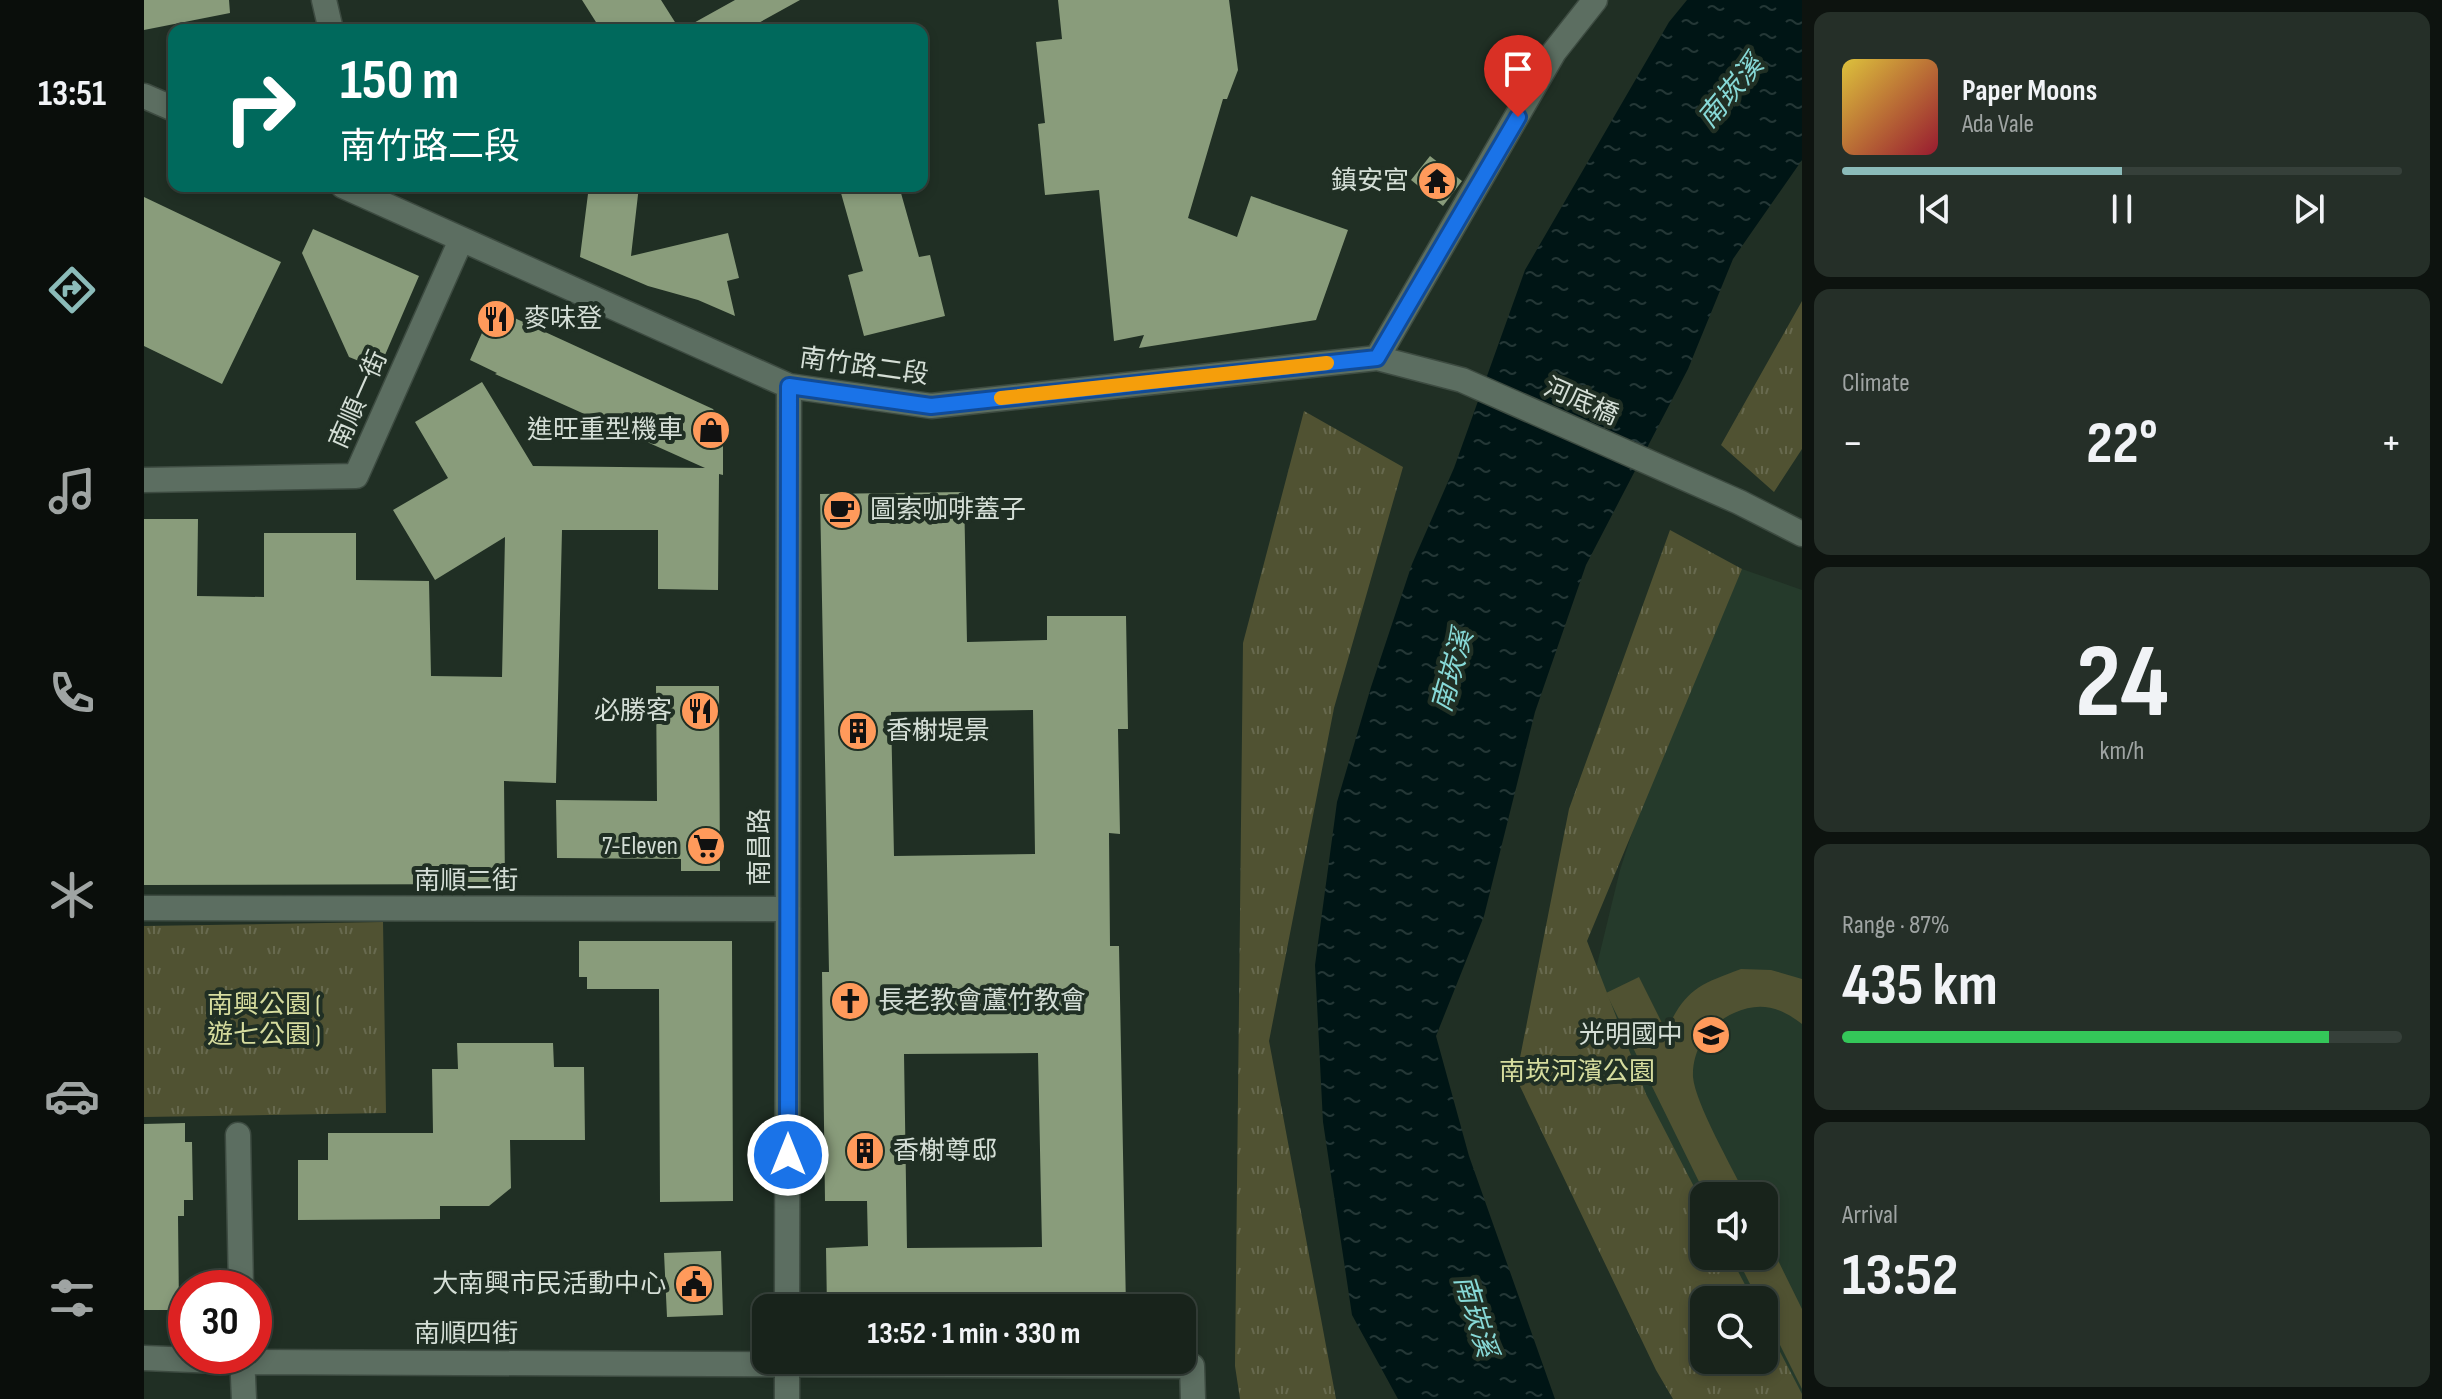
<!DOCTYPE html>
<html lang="en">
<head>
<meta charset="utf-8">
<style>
	:root { --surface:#18231b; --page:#252f28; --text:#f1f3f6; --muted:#9fa4a3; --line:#36403a; --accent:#8bbbb9 }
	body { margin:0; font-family:"Sofia Sans Condensed","Noto Sans TC",sans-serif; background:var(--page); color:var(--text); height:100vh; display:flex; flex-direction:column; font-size:30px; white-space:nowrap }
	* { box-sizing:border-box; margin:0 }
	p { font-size:26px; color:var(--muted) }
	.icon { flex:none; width:44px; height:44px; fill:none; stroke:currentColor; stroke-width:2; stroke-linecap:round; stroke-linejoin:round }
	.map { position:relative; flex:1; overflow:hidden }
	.drawer { display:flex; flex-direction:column; gap:12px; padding:12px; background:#0d130f; width:640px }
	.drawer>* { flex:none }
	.top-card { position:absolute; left:24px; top:24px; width:760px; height:168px; border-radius:16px; box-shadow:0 4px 12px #0003,0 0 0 2px var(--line); background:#00695c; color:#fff; overflow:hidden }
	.fabs { position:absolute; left:1546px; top:1182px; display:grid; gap:16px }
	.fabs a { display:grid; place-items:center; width:88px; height:88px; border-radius:16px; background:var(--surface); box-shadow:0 4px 12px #0003,0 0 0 2px var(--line); font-size:40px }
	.speed { position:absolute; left:24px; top:1270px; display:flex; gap:16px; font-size:40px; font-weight:700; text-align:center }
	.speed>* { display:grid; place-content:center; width:104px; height:104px; border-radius:50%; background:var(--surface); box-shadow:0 4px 12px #0003,0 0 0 2px var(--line); line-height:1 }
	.speed .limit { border:12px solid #d22; background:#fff; color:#111 }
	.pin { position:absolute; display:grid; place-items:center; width:68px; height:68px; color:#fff; margin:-82px -34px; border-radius:50% 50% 50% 0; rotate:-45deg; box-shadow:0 0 8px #0007 }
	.pin .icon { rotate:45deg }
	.me { position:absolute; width:88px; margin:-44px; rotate:0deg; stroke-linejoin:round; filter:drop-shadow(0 0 6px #0008) }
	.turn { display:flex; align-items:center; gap:28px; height:168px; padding:0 40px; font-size:36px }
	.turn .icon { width:104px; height:104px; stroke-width:2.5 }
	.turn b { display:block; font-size:56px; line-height:68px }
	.big { font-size:60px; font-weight:700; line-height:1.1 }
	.drawer .tile { flex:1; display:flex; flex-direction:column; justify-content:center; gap:12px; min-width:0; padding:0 28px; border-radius:16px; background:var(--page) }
	.drawer .dial { align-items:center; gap:0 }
	.dial b { font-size:104px; line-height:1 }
	.song { display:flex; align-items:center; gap:24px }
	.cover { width:96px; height:96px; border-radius:12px; background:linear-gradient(135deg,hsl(50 70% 55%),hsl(350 70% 35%)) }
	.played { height:8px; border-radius:4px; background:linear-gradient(90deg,var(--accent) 50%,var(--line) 50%) }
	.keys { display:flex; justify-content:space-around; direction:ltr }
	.heat { display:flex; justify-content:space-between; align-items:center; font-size:44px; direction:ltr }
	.charge { height:12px; border-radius:6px; background:linear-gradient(90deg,#34c759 87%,var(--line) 0) }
	.trip { position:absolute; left:608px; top:1294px; width:444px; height:80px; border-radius:16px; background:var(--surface); box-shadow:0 4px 12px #0003,0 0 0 2px var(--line); font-weight:700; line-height:80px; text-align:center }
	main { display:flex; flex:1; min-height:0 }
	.tab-bar { display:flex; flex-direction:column; width:144px; justify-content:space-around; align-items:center; background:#0a0e0b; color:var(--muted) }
	.tab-bar .icon { width:56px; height:56px }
	.tab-bar .active { color:var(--accent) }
	.tab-bar b { font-size:36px; color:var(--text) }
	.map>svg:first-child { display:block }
	.built { fill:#253a2b }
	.grass { fill:url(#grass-tufts) }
	.pitch { fill:#505232 }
	.water { fill:url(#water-ripples) }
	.building { fill:#899c7b; fill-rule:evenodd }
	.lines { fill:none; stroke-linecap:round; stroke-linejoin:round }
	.minor-casing { stroke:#3d4b41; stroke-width:27 }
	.minor { stroke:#5c6e61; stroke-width:24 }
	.route-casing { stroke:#114b97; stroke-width:20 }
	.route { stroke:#1a73e8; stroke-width:14 }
	.slow { stroke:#f59e0b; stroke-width:14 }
	.labels { text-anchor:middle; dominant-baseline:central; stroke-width:8; stroke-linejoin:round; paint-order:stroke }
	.poi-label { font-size:26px; fill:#d4ded6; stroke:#202f24; text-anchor:end }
	.street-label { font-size:26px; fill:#d4ded6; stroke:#202f24 }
	.park-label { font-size:26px; fill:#d6dc9e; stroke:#202f24 }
	.water-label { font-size:28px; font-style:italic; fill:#87d9d7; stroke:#202f24 }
</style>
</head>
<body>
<main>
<nav class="tab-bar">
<b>13:51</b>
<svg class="icon active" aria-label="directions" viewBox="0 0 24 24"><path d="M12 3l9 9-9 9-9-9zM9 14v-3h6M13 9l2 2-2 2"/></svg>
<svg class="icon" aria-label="music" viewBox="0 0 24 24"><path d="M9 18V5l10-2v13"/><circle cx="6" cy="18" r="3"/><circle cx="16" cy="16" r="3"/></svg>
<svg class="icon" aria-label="phone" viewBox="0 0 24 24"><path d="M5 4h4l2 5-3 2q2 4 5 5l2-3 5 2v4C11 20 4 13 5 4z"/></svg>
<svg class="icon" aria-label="climate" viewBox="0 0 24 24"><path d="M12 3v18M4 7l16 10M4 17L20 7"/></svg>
<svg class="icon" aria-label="car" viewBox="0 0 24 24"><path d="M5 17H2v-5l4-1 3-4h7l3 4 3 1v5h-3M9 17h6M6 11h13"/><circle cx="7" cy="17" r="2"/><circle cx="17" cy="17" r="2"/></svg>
<svg class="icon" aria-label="filters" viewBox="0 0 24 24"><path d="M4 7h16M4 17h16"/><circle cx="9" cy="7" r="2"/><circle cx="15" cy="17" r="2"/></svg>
</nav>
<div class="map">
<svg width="1658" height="1399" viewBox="0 0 1658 1399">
	<defs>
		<pattern id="grass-tufts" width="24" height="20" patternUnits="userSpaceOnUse" patternTransform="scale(2)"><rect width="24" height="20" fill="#505232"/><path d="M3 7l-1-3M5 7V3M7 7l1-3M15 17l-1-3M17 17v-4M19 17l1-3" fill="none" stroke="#686a4f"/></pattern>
		<pattern id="water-ripples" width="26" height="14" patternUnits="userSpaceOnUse" patternTransform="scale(2)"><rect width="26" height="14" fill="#001515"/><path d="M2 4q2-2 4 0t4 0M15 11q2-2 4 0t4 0" fill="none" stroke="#243736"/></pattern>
	</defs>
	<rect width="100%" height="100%" fill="#202f24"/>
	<path class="built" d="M 1598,569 L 1658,590 L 1658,1399 L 1620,1360 L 1620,1300 L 1589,1300 L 1567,1256 L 1620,1256 L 1620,1196 L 1560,1196 L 1560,1241 L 1450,977 L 1476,870 L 1510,765 Z"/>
	<path class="grass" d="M 1658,301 L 1658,449 L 1630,492 L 1577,445 Z
		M 1160,411 L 1259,467 L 1190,708 L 1125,1041 L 1192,1399 L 1096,1399 L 1091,1366 L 1099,643 Z
		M 1526,530 L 1598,569 L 1443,941 L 1502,1094 L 1560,1206 L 1560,1256 L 1586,1256 L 1609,1300 L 1560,1300 L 1560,1360 L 1620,1360 L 1620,1321 L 1658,1394 L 1658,1399 L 1529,1399 L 1512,1370 L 1372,1078 L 1425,809 Z
		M 239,922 L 242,1113 L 0,1117 L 0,926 Z"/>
	<path class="pitch" d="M 1597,969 L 1627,970 L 1658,979 L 1658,1024 C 1636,1007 1616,1001 1590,1013 C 1565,1024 1548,1049 1549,1077 C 1551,1103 1589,1169 1602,1196 L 1562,1196 L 1462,993 L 1495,977 L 1522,1031 C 1542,989 1554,985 1597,969 Z
		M 1620,1232 L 1658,1309 L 1658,1389 L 1620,1313 L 1620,1300 L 1614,1300 L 1592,1256 L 1620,1256 Z"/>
	<path class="water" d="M 1543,0 L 1658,0 L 1658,160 L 1589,259 L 1544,369 L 1442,565 L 1391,712 L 1340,916 L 1292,1036 L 1325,1156 L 1411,1399 L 1254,1399 L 1208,1315 L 1179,1122 L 1171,965 L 1193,802 L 1227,687 L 1268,564 L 1310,468 L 1381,270 L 1525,22 Z"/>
	<path class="building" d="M 0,0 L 85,0 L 86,13 L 0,30 Z
		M 438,0 L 517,0 L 536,30 L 457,30 Z
		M 591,0 L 656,0 L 602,30 L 537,30 Z
		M 914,0 L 1085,0 L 1094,70 L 1083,99 L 1079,99 L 1044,218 L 1093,237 L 1107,196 L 1204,230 L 1172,320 L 995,348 L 1000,335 L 970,341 L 955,190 L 901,195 L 894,124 L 901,123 L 892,42 L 918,39 Z
		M 1286,156 L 1318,181 L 1299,206 L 1267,180 Z
		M 445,186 L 495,186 L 487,256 L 584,233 L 595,278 L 583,281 L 591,316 L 554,300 L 504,286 L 436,257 Z
		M 695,186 L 755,186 L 775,257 L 786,255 L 801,316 L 720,336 L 704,275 L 719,271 Z
		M 0,197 L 137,262 L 78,384 L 0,346 Z
		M 169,229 L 275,276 L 235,369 L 205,357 L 158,253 Z
		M 349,308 L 569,409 L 579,424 L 579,475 L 575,474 L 574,590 L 514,589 L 514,530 L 418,530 L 412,783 L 360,781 L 361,884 L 0,885 L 0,519 L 54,519 L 53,596 L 120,597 L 120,533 L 212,533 L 212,580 L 285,581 L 287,676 L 358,677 L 361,537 L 291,580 L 249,510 L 304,478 L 271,422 L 338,382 L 389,466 L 561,468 L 351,374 L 353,373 L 326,360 Z
		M 820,492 L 823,642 L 903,640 L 903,616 L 982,616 L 984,729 L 974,729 L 976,834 L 965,833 L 966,946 L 975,946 L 982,1308 L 683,1308 L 682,1248 L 724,1246 L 723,1201 L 681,1201 L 678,972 L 685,972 L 676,494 ZM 889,710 L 891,854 L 750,856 L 747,712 ZM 894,1053 L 898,1247 L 763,1248 L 760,1054 Z
		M 512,686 L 575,686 L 576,871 L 537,871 L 537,859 L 413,858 L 412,800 L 513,801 Z
		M 435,941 L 588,941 L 589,1201 L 516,1202 L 515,989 L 443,989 L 443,977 L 435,977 Z
		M 313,1043 L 409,1043 L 410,1067 L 440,1067 L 441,1140 L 366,1140 L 367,1188 L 345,1206 L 296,1206 L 296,1219 L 154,1220 L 154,1160 L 184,1160 L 184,1133 L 289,1133 L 288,1069 L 314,1069 Z
		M 41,1123 L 41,1142 L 48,1142 L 49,1200 L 40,1200 L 40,1216 L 34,1216 L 35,1310 L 0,1310 L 0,1124 Z
		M 577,1251 L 579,1315 L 523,1317 L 520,1253 Z"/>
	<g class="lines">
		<g class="minor-casing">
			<path id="minor" d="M 180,0 L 187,30
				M 0,96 L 30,109
				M 199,186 L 645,386 L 787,406 L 1233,358 L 1318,380 L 1595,502 L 1658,534
				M 1233,358 L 1410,52 L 1451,0
				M 0,480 L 212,476 L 317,240
				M 0,908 L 644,909
				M 94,1135 L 97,1288
				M 643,1308 L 645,386
				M 98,1356 L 100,1399
				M 0,1358 L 98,1362 L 1048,1366 L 1049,1399
				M 643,1399 L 643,1360"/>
		</g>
		<use href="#minor" class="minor"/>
	</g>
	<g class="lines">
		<g class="route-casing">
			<path id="route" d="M 644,1155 L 645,386 L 787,406 L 1233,358 L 1374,117"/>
		</g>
		<use href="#route" class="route"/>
		<path class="slow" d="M 857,398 L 1183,363"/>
	</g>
	<defs>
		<g id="temple-disc" transform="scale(2)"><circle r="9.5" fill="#ff9a5b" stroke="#202f24"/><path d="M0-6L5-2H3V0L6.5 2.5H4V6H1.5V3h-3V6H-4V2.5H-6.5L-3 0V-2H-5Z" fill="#111"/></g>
		<g id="restaurant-disc" transform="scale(2)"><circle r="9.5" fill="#ff9a5b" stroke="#202f24"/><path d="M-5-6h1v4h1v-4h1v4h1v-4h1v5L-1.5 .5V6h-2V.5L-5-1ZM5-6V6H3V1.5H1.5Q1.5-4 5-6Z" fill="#111"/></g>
		<g id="shop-disc" transform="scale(2)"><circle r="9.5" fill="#ff9a5b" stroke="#202f24"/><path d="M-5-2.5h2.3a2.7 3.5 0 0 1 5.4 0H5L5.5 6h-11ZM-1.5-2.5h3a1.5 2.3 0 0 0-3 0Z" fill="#111"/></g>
		<g id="cafe-disc" transform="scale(2)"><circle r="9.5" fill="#ff9a5b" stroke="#202f24"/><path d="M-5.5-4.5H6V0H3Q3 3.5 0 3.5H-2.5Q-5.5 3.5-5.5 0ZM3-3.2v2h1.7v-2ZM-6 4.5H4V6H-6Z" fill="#111"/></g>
		<g id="building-disc" transform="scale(2)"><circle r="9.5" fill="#ff9a5b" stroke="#202f24"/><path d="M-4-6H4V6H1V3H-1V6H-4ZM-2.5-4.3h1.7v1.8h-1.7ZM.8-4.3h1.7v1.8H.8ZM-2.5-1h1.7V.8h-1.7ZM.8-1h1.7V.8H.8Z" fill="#111"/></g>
		<g id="supermarket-disc" transform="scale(2)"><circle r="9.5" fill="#ff9a5b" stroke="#202f24"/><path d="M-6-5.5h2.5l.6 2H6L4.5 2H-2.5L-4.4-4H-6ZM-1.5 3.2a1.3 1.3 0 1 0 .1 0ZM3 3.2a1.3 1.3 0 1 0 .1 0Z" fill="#111"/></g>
		<g id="church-disc" transform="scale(2)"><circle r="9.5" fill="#ff9a5b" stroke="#202f24"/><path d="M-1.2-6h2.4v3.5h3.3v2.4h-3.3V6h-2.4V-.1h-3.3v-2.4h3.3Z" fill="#111"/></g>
		<g id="school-disc" transform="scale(2)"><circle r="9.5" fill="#ff9a5b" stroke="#202f24"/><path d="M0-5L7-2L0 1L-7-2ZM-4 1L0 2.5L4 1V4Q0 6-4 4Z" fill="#111"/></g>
		<g id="civic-disc" transform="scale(2)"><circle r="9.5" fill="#ff9a5b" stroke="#202f24"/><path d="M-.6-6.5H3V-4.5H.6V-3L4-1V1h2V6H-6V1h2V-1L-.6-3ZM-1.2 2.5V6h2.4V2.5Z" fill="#111"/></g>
	</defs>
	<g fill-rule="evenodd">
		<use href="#temple-disc" x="1293" y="181"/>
		<use href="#restaurant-disc" x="352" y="319"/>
		<use href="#shop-disc" x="567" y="430"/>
		<use href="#cafe-disc" x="698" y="510"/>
		<use href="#restaurant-disc" x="556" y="711"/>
		<use href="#building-disc" x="714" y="731"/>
		<use href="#supermarket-disc" x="562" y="846"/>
		<use href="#church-disc" x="706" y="1001"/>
		<use href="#school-disc" x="1567" y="1035"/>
		<use href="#building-disc" x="721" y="1151"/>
		<use href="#civic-disc" x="550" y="1284"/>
	</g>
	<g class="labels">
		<g class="poi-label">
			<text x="1265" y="181">鎮安宮</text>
			<text x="380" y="319" text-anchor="start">麥味登</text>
			<text x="539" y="430">進旺重型機車</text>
			<text x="726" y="510" text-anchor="start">圖索咖啡蓋子</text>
			<text x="528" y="711">必勝客</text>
			<text x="742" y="731" text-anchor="start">香榭堤景</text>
			<text x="534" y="846">7-Eleven</text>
			<text x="734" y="1001" text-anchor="start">長老教會蘆竹教會</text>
			<text x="1539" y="1035">光明國中</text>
			<text x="749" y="1151" text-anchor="start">香榭尊邸</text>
			<text x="522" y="1284">大南興市民活動中心</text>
		</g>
		<g class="street-label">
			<text transform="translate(720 367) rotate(8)">南竹路二段</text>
			<text transform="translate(215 400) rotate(-66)">南順一街</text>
			<text transform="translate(1437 402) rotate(24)">河底橋</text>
			<text transform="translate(616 847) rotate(-90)">南昌路</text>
			<text x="322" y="881">南順二街</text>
			<text x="322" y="1334">南順四街</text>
		</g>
		<g class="park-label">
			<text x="120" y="1005">南興公園 (<tspan x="120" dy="30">遊七公園 )</tspan></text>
			<text x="1433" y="1072">南崁河濱公園</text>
		</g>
		<g class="water-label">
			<text transform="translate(1587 92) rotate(-50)">南崁溪</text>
			<text transform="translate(1309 671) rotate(-74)">南崁溪</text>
			<text transform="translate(1331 1316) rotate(73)">南崁溪</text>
		</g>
	</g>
</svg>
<div class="fabs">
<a><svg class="icon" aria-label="sound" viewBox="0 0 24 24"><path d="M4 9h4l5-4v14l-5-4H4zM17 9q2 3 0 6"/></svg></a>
<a><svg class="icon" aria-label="search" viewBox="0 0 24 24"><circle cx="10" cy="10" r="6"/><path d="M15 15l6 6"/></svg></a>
</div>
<div class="speed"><div class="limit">30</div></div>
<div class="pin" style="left:1374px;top:117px;background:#d93025"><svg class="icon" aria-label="arrive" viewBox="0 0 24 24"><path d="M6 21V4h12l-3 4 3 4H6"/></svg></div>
<svg class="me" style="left:644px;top:1155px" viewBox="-20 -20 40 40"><circle r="17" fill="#1a73e8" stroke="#fff" stroke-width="3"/><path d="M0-11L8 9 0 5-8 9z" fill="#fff"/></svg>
<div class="trip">13:52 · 1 min · 330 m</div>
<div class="top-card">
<div class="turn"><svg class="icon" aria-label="right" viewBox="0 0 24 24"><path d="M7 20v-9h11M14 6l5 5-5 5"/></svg><div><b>150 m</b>南竹路二段</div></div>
</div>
</div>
<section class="drawer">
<div class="tile">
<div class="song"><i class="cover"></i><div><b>Paper Moons</b><p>Ada Vale</p></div></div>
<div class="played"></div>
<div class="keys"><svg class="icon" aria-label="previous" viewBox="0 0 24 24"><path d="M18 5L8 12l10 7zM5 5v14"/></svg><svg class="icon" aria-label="pause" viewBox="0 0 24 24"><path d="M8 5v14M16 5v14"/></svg><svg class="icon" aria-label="next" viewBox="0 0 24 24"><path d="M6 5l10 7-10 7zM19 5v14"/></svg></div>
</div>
<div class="tile"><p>Climate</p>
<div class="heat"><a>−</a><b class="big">22°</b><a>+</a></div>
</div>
<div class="tile dial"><b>24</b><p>km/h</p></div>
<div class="tile"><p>Range · 87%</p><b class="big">435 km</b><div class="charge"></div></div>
<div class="tile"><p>Arrival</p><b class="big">13:52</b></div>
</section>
</main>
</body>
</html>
